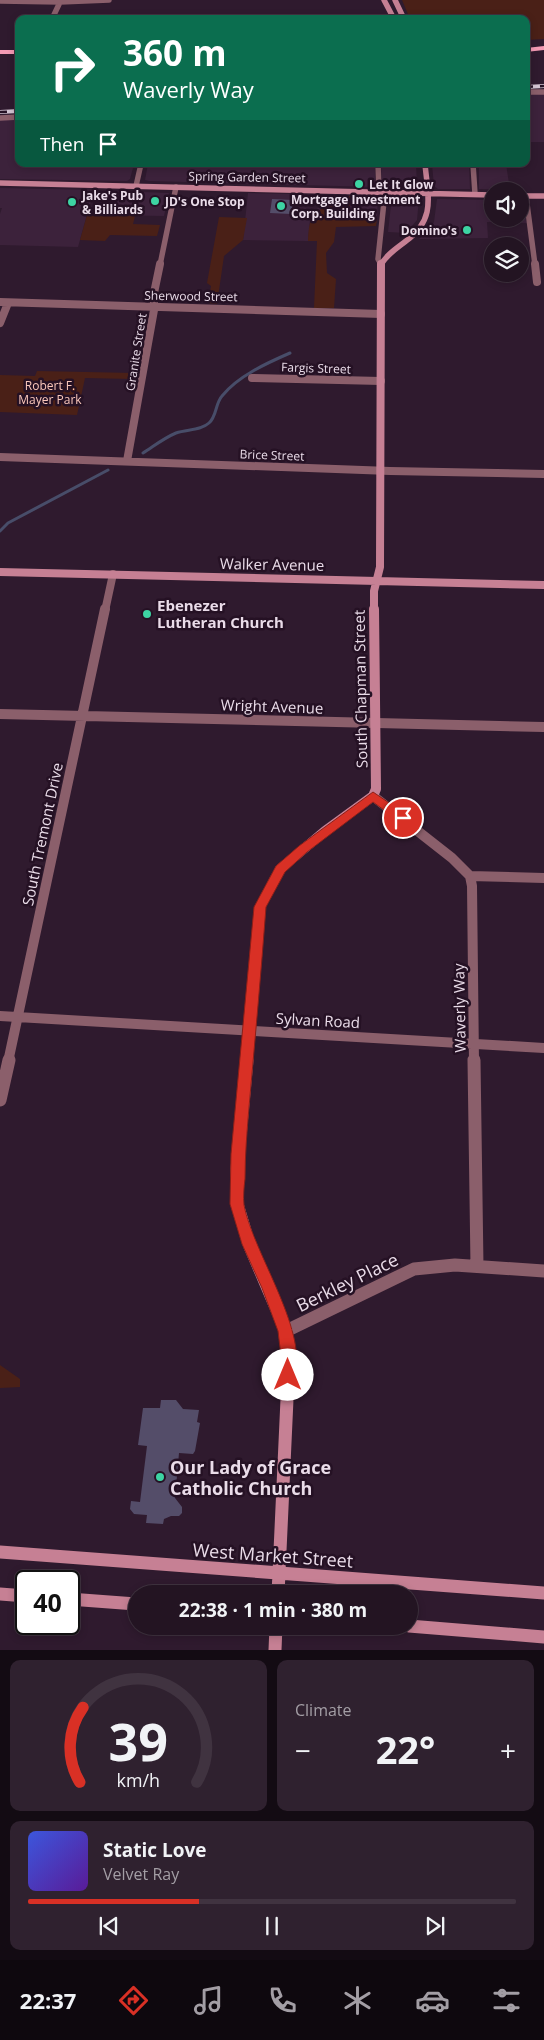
<!DOCTYPE html>
<html lang="en">
<head>
<meta charset="utf-8">
<style>
	:root { --surface:#231422; --page:#2f212f; --text:#f1f3f6; --muted:#a39ea5; --line:#403340; --accent:#d93025 }
	body { margin:0; font-family:"Open Sans",sans-serif; background:var(--page); color:var(--text); height:100vh; display:flex; flex-direction:column; font-size:19px; white-space:nowrap }
	* { box-sizing:border-box; margin:0 }
	p { font-size:16px; color:var(--muted) }
	.icon { flex:none; width:28px; height:28px; fill:none; stroke:currentColor; stroke-width:2; stroke-linecap:round; stroke-linejoin:round }
	.map { position:relative; height:1650px; overflow:hidden }
	.panel { display:flex; flex-direction:column; gap:10px; padding:10px; background:#130b13; flex:1 }
	.panel>* { flex:none }
	.hud { position:absolute; left:15px; top:15px; width:515px; height:152px; border-radius:10px; box-shadow:0 2px 8px #0003,0 0 0 1px var(--line); background:#0b6e4f; color:#fff; overflow:hidden }
	.controls { position:absolute; left:484px; top:182px; display:grid; gap:10px }
	.controls a { display:grid; place-items:center; width:45px; height:45px; border-radius:50%; background:var(--surface); box-shadow:0 2px 8px #0003,0 0 0 1px var(--line); font-size:25px }
	.speed { position:absolute; left:15px; top:1570px; display:flex; gap:10px; font-size:25px; font-weight:700; text-align:center }
	.speed>* { display:grid; place-content:center; width:65px; height:65px; border-radius:50%; background:var(--surface); box-shadow:0 2px 8px #0003,0 0 0 1px var(--line); line-height:1 }
	.speed .limit { border:2px solid #111; border-radius:8px; background:#fff; color:#111 }
	.pin { position:absolute; display:grid; place-items:center; width:42px; height:42px; color:#fff; margin:-21px; border:2px solid #fff; border-radius:50%; box-shadow:0 1px 5px #0007 }
	.me { position:absolute; width:55px; margin:-28px; rotate:0deg; stroke-linejoin:round; filter:drop-shadow(0 0 4px #0008) }
	.turn { display:flex; align-items:center; gap:18px; height:105px; padding:0 25px; font-size:22px }
	.turn .icon { width:65px; height:65px; stroke-width:2.5 }
	.turn b { display:block; font-size:35px; line-height:42px }
	.then { display:flex; align-items:center; height:48px; padding:0 25px; background:#0003; gap:10px; font-size:19px }
	.big { font-size:38px; font-weight:700; line-height:1.1 }
	.panel .card { flex:1; display:flex; flex-direction:column; justify-content:center; gap:8px; min-width:0; padding:0 18px; border-radius:10px; background:var(--page) }
	.panel .dial { align-items:center; gap:0 }
	.dial svg { height:130px; overflow:visible; fill:none; stroke:var(--line); stroke-width:7; stroke-linecap:round; text-anchor:middle }
	.dial text { fill:var(--text); stroke:none }
	.song { display:flex; align-items:center; gap:15px }
	.cover { width:60px; height:60px; border-radius:8px; background:linear-gradient(135deg,hsl(230 70% 55%),hsl(270 70% 35%)) }
	.played { height:5px; border-radius:2px; background:linear-gradient(90deg,var(--accent) 35%,var(--line) 35%) }
	.keys { display:flex; justify-content:space-around; direction:ltr }
	.heat { display:flex; justify-content:space-between; align-items:center; font-size:28px; direction:ltr }
	.panel .tiles { flex:1; display:grid; gap:10px; grid-template-columns:1fr 1fr }
	.card:last-child { grid-column:span 2 }
	.trip { position:absolute; left:128px; top:1585px; width:290px; height:50px; border-radius:25px; background:var(--surface); box-shadow:0 2px 8px #0003,0 0 0 1px var(--line); font-weight:700; line-height:50px; text-align:center }
	.tab-bar { display:flex; height:80px; justify-content:space-around; align-items:center; background:#0e080e; color:var(--muted) }
	.tab-bar .icon { width:35px; height:35px }
	.tab-bar .current { color:var(--accent) }
	.tab-bar b { font-size:22px; color:var(--text) }
	.map>svg:first-child { display:block }
	.built { fill:#3c223b }
	.green { fill:#4a2017 }
	.lines { fill:none; stroke-linecap:round; stroke-linejoin:round }
	.stream { stroke:#484d69; stroke-width:3 }
	.building { fill:#544d69 }
	.street-far3 { stroke:#8b5f6b; stroke-width:5.5 }
	.street-far2 { stroke:#8b5f6b; stroke-width:8 }
	.street-far1 { stroke:#8b5f6b; stroke-width:10 }
	.street { stroke:#8b5f6b; stroke-width:13 }
	.secondary-far3 { stroke:#c68094; stroke-width:5.5 }
	.secondary-far2 { stroke:#c68094; stroke-width:8 }
	.secondary-far1 { stroke:#c68094; stroke-width:10 }
	.secondary { stroke:#c68094; stroke-width:13 }
	.primary { fill:#f49ab4; fill-rule:evenodd }
	.rail-casing { stroke:#d3c4d2; stroke-width:4 }
	.rail { stroke:#251124; stroke-width:2.5; stroke-dasharray:7; stroke-linecap:butt }
	.route { fill:#d93025; stroke:#8d1f18 }
	.poi-dot { fill:#3dd4a3; stroke:#251124; stroke-width:2 }
	.labels { text-anchor:middle; dominant-baseline:central; stroke-width:5; stroke-linejoin:round; paint-order:stroke }
	.far-street-label { font-size:12px; fill:#eadce9; stroke:#251124 }
	.far-poi-label { font-size:12px; font-weight:bold; fill:#eadce9; stroke:#251124; text-anchor:start }
	.far-park-label { font-size:12px; fill:#fac7bb; stroke:#251124 }
	.street-label { font-size:15px; fill:#eadce9; stroke:#251124 }
	.poi-label { font-size:15px; font-weight:bold; fill:#eadce9; stroke:#251124; text-anchor:start }
	.near-street-label { font-size:18px; fill:#eadce9; stroke:#251124 }
	.near-poi-label { font-size:18px; font-weight:bold; fill:#eadce9; stroke:#251124; text-anchor:start }
</style>
</head>
<body>
<div class="map">
<svg width="544" height="1650" viewBox="0 0 544 1650">
	<rect width="100%" height="100%" fill="#2f1a2e"/>
	<path class="built" d="M 544,93 L 544,142 L 526,142 L 526,94 Z
		M 19,119 L 19,164 L 134,164 L 130,179 L 127,181 L 0,179 L 0,120 Z
		M 148,164 L 375,164 L 375,187 L 149,181 L 145,180 Z
		M 381,164 L 416,164 L 417,186 L 415,188 L 382,187 Z
		M 432,164 L 469,164 L 470,189 L 438,189 L 434,186 Z
		M 479,164 L 506,164 L 510,190 L 479,189 Z
		M 0,188 L 94,190 L 78,247 L 0,245 L 0,214 L 2,208 L 0,208 Z
		M 114,191 L 169,193 L 164,216 L 107,215 Z
		M 248,193 L 293,194 L 293,207 L 323,208 L 314,213 L 310,220 L 308,241 L 243,240 Z
		M 350,196 L 378,197 L 377,219 L 349,218 Z
		M 403,197 L 419,199 L 417,220 L 406,233 L 388,232 L 391,205 L 396,199 Z
		M 437,199 L 492,200 L 492,219 L 520,219 L 521,201 L 523,202 L 527,223 L 487,222 L 488,238 L 419,239 L 429,230 L 434,222 Z"/>
	<path class="green" d="M 402,0 L 544,0 L 544,39 L 526,40 L 526,19 L 410,19 Z
		M 324,195 L 350,196 L 349,218 L 377,219 L 376,226 L 336,227 L 334,242 L 326,253 L 327,273 L 336,279 L 334,308 L 314,308 L 317,241 L 308,241 C 309,225 309,216 323,208 Z
		M 87,215 L 135,216 L 133,224 L 160,225 L 157,236 L 110,235 L 105,241 L 80,240 Z
		M 219,217 L 247,218 L 243,240 L 224,256 L 217,304 L 208,303 L 211,286 L 207,283 Z
		M 37,371 L 134,373 L 133,379 L 85,378 L 77,415 L 0,412 L 0,375 L 35,376 Z
		M 0,1365 L 20,1379 L 20,1387 L 0,1388 Z"/>
	<g class="lines">
		<path class="stream" d="M 143,453 C 154,446 164,438 176,433 C 187,429 200,431 209,423 C 217,416 215,404 222,396 C 238,376 267,363 290,353
			M 0,531 L 8,523 L 108,470"/>
	</g>
	<path class="building" d="M 272,199 L 293,200 L 291,214 L 270,213 Z
		M 161,1400 L 176,1400 L 183,1409 L 199,1410 L 197,1422 L 200,1423 L 195,1451 L 193,1454 L 179,1453 L 175,1498 L 182,1507 L 182,1513 L 179,1516 L 171,1516 L 164,1519 L 163,1524 L 146,1523 L 147,1515 L 134,1514 L 130,1509 L 131,1501 L 140,1502 L 147,1446 L 138,1445 L 143,1408 L 160,1408 Z"/>
	<g class="lines">
		<path class="street-far3" d="M 0,1 L 60,2 L 109,0
			M 52,19 L 61,0
			M 526,92 L 544,92
			M 0,118 L 19,117
			M 378,164 L 379,192
			M 473,164 L 475,194
			M 136,186 L 141,164
			M 526,196 L 535,265
			M 381,264 L 378,259 L 385,192
			M 160,265 L 176,187"/>
		<path class="street-far2" d="M 535,264 L 537,282
			M 0,302 L 381,314
			M 0,323 L 8,303
			M 252,378 L 381,381
			M 0,457 L 390,471 L 544,474
			M 127,461 L 154,310 L 154,293 L 160,264
			M 105,611 L 113,574"/>
		<path class="street-far1" d="M 0,714 L 544,727
			M 373,796 L 452,858 L 470,876 L 472,886 L 474,1062
			M 470,876 L 544,878
			M 0,1016 L 544,1048
			M 8,1062 L 105,609"/>
		<path class="street" d="M 474,1060 L 477,1266
			M 0,1100 L 9,1060
			M 286,1331 L 414,1269 L 455,1265 L 544,1271"/>
		<path class="secondary-far3" d="M 384,0 L 394,19
			M 395,0 L 404,19
			M 0,183 L 492,195
			M 520,196 L 544,196
			M 381,265 C 386,255 397,248 406,241 C 436,219 428,197 425,164"/>
		<path class="secondary-far2" d="M 0,572 L 544,585
			M 374,611 L 374,591 L 380,567 L 381,264"/>
		<path class="secondary-far1" d="M 246,1062 L 260,907 L 280,869 L 325,831 L 373,796 L 376,789 L 374,609"/>
		<path class="secondary" d="M 247,1060 L 237,1169 L 237,1204 L 249,1244 L 286,1331 L 289,1356 L 278,1594
			M 0,1552 L 544,1593
			M 0,1594 L 26,1596
			M 69,1599 L 136,1604
			M 409,1626 L 544,1637
			M 275,1650 L 276,1626"/>
		<path class="primary" d="M 544,46 L 544,50 L 526,52 L 526,48 Z
			M 0,50 L 19,50 L 19,54 L 0,54 Z"/>
		<g class="rail-casing">
			<path id="rail" d="M 526,87 L 544,86
				M 0,112 L 19,111"/>
		</g>
		<use href="#rail" class="rail"/>
	</g>
	<path class="route" d="M 373,792 L 407,815 L 408,818 L 407,821 L 399,821 L 373,802 L 307,852 L 285,872 L 266,907 C 261,974 255,1040 249,1107 C 247,1131 245,1155 245,1179 C 244,1187 243,1197 244,1205 C 253,1253 312,1336 293,1380 L 288,1382 L 283,1380 L 281,1375 L 281,1356 L 278,1331 L 262,1288 L 242,1244 L 230,1204 L 231,1154 L 254,907 L 276,866 L 299,846 Z"/>
	<g class="poi-dot">
		<circle cx="359" cy="184" r="5"/>
		<circle cx="155" cy="201" r="5"/>
		<circle cx="72" cy="202" r="5"/>
		<circle cx="281" cy="206" r="5"/>
		<circle cx="467" cy="230" r="5"/>
		<circle cx="147" cy="614" r="5"/>
		<circle cx="160" cy="1477" r="5"/>
	</g>
	<g class="labels">
		<g class="far-street-label">
			<text transform="translate(247 177) rotate(1)">Spring Garden Street</text>
			<text transform="translate(191 296) rotate(1)">Sherwood Street</text>
			<text transform="translate(136 352) rotate(-81)">Granite Street</text>
			<text transform="translate(316 368) rotate(2)">Fargis Street</text>
			<text transform="translate(272 455) rotate(2)">Brice Street</text>
		</g>
		<g class="far-poi-label">
			<text x="369" y="184">Let It Glow</text>
			<text x="82" y="195">Jake's Pub<tspan x="82" dy="14">&amp; Billiards</tspan></text>
			<text x="291" y="199">Mortgage Investment<tspan x="291" dy="14">Corp. Building</tspan></text>
			<text x="165" y="201">JD's One Stop</text>
			<text x="457" y="230" text-anchor="end">Domino's</text>
		</g>
		<g class="far-park-label">
			<text x="50" y="385">Robert F.<tspan x="50" dy="14">Mayer Park</tspan></text>
		</g>
		<g class="street-label">
			<text transform="translate(272 564) rotate(1)">Walker Avenue</text>
			<text transform="translate(360 689) rotate(-91)">South Chapman Street</text>
			<text transform="translate(272 706) rotate(2)">Wright Avenue</text>
			<text transform="translate(42 834) rotate(-78)">South Tremont Drive</text>
			<text transform="translate(459 1008) rotate(-91)">Waverly Way</text>
			<text transform="translate(318 1020) rotate(3)">Sylvan Road</text>
		</g>
		<g class="poi-label">
			<text x="157" y="605">Ebenezer<tspan x="157" dy="17">Lutheran Church</tspan></text>
		</g>
		<g class="near-street-label">
			<text transform="translate(347 1282) rotate(-26)">Berkley Place</text>
			<text transform="translate(273 1555) rotate(4)">West Market Street</text>
		</g>
		<g class="near-poi-label">
			<text x="170" y="1467">Our Lady of Grace<tspan x="170" dy="21">Catholic Church</tspan></text>
		</g>
	</g>
</svg>
<div class="controls">
<a><svg class="icon" aria-label="sound" viewBox="0 0 24 24"><path d="M4 9h4l5-4v14l-5-4H4zM17 9q2 3 0 6"/></svg></a>
<a><svg class="icon" aria-label="layers" viewBox="0 0 24 24"><path d="M12 4l9 5-9 5-9-5zM3 14l9 5 9-5"/></svg></a>
</div>
<div class="speed"><div class="limit">40</div></div>
<div class="pin" style="left:403px;top:818px;background:#d93025"><svg class="icon" aria-label="arrive" viewBox="0 0 24 24"><path d="M6 21V4h12l-3 4 3 4H6"/></svg></div>
<svg class="me" style="left:288px;top:1375px" viewBox="-20 -20 40 40"><circle r="19" fill="#fff"/><path d="M0-13L10 11 0 6-10 11z" fill="#d93025"/></svg>
<div class="trip">22:38 · 1 min · 380 m</div>
<div class="hud">
<div class="turn"><svg class="icon" aria-label="right" viewBox="0 0 24 24"><path d="M7 20v-9h11M14 6l5 5-5 5"/></svg><div><b>360 m</b>Waverly Way</div></div>
<div class="then">Then<svg class="icon" aria-label="arrive" viewBox="0 0 24 24"><path d="M6 21V4h12l-3 4 3 4H6"/></svg></div>
</div>
</div>
<section class="panel">
<div class="tiles">
<div class="card dial"><svg viewBox="0 0 100 80">
<path d="M14 69A42 42 0 1 1 86 69"/>
<path d="M14 69A42 42 0 0 1 16 23" stroke="#d93025"/>
<text x="50" y="56" font-size="32" font-weight="700">39</text>
<text x="50" y="72" font-size="11">km/h</text>
</svg></div>
<div class="card"><p>Climate</p>
<div class="heat"><a>−</a><b class="big">22°</b><a>+</a></div>
</div>
<div class="card">
<div class="song"><i class="cover"></i><div><b>Static Love</b><p>Velvet Ray</p></div></div>
<div class="played"></div>
<div class="keys"><svg class="icon" aria-label="previous" viewBox="0 0 24 24"><path d="M18 5L8 12l10 7zM5 5v14"/></svg><svg class="icon" aria-label="pause" viewBox="0 0 24 24"><path d="M8 5v14M16 5v14"/></svg><svg class="icon" aria-label="next" viewBox="0 0 24 24"><path d="M6 5l10 7-10 7zM19 5v14"/></svg></div>
</div>
</div>
</section>
<nav class="tab-bar">
<b>22:37</b>
<svg class="icon current" aria-label="directions" viewBox="0 0 24 24"><path d="M12 3l9 9-9 9-9-9zM9 14v-3h6M13 9l2 2-2 2"/></svg>
<svg class="icon" aria-label="music" viewBox="0 0 24 24"><path d="M9 18V5l10-2v13"/><circle cx="6" cy="18" r="3"/><circle cx="16" cy="16" r="3"/></svg>
<svg class="icon" aria-label="phone" viewBox="0 0 24 24"><path d="M5 4h4l2 5-3 2q2 4 5 5l2-3 5 2v4C11 20 4 13 5 4z"/></svg>
<svg class="icon" aria-label="climate" viewBox="0 0 24 24"><path d="M12 3v18M4 7l16 10M4 17L20 7"/></svg>
<svg class="icon" aria-label="car" viewBox="0 0 24 24"><path d="M5 17H2v-5l4-1 3-4h7l3 4 3 1v5h-3M9 17h6M6 11h13"/><circle cx="7" cy="17" r="2"/><circle cx="17" cy="17" r="2"/></svg>
<svg class="icon" aria-label="filters" viewBox="0 0 24 24"><path d="M4 7h16M4 17h16"/><circle cx="9" cy="7" r="2"/><circle cx="15" cy="17" r="2"/></svg>
</nav>
</body>
</html>
